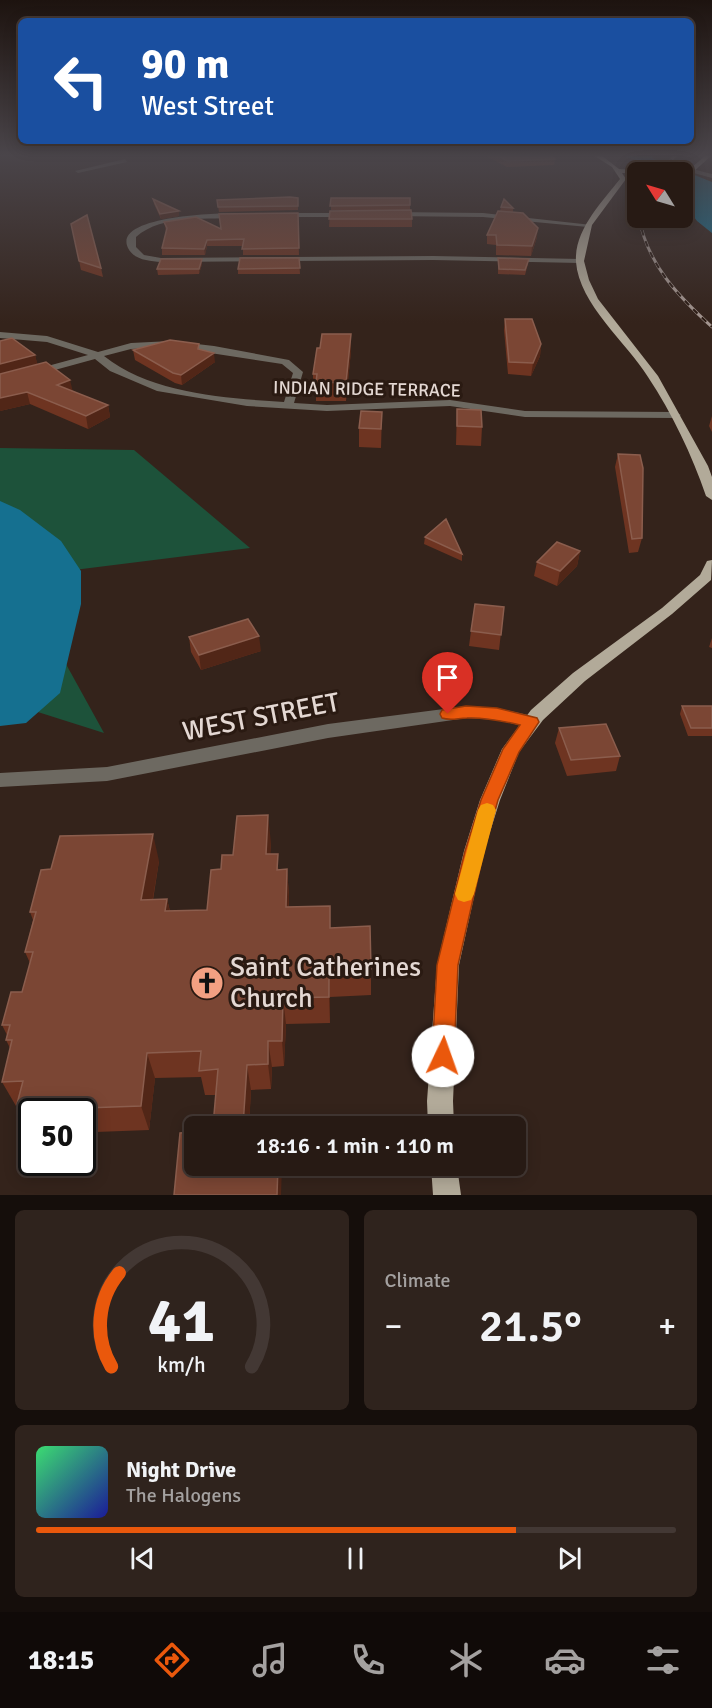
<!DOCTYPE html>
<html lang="en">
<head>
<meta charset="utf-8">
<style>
	:root { --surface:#271a14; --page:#2f231d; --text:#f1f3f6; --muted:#a4a1a0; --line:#433834; --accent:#ea580c }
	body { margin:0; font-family:Signika,sans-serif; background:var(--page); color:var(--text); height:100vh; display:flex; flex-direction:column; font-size:22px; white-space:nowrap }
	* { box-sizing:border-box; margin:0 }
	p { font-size:20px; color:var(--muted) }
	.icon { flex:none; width:33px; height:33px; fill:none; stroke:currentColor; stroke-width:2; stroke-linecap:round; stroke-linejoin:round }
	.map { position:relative; height:1195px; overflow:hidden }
	.sheet { display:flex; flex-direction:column; gap:15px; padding:15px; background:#150e0b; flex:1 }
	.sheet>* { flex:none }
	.banner { position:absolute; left:18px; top:18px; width:676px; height:126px; border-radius:9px; box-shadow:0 3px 15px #0003,0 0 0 2px var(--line); background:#1a4fa0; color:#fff; overflow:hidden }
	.needle { width:39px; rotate:307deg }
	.controls { position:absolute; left:627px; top:162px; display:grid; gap:12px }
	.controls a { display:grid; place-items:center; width:66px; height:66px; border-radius:9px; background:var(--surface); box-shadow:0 3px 15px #0003,0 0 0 2px var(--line); font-size:30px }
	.speed { position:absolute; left:18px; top:1098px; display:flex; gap:12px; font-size:30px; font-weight:700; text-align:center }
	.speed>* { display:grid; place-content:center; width:78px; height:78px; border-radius:50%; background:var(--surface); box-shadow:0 3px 15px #0003,0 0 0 2px var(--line); line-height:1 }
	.speed .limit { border:3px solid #111; border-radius:9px; background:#fff; color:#111 }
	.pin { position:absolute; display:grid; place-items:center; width:51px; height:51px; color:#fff; margin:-62px -26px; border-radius:50% 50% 50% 0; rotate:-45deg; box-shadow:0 0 6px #0007 }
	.pin .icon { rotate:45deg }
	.me { position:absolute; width:66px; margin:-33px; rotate:3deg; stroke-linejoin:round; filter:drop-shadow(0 0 4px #0008) }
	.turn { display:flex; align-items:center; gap:21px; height:126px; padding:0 24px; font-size:27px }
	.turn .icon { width:78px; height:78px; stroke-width:2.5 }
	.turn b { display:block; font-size:42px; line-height:51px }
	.big { font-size:45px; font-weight:600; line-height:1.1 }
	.sheet .card { flex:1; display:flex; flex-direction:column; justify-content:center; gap:9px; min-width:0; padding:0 21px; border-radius:9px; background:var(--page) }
	.sheet .dial { align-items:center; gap:0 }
	.dial svg { height:156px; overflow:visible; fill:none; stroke:var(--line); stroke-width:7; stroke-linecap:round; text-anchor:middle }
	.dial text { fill:var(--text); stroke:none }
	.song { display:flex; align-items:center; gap:18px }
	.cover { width:72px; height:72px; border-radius:9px; background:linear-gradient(135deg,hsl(140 70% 55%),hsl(240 70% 35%)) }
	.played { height:6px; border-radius:3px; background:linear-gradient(90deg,var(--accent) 75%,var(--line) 75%) }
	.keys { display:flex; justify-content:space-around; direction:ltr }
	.heat { display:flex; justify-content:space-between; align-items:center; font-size:33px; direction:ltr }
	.sheet .tiles { flex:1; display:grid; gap:15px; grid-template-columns:1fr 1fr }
	.card:last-child { grid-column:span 2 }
	.trip { position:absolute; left:184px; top:1116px; width:342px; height:60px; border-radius:9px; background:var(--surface); box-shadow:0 3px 15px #0003,0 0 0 2px var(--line); font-weight:600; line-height:60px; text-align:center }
	.dock { display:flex; height:96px; justify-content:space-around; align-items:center; background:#100a08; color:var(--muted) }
	.dock .icon { width:42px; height:42px }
	.dock .on { color:var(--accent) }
	.dock b { font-size:27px; color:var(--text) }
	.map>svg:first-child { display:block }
	.green { fill:#1d523a }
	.water { fill:#157090 }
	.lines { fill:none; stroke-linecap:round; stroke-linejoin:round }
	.minor { fill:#6d6961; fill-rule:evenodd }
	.major { fill:#b2aa99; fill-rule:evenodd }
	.rail-casing { stroke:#a3958f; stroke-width:3 }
	.rail { stroke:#2a1a12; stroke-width:2; stroke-dasharray:6; stroke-linecap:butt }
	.wall { fill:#6e3421 }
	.shaded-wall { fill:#512617 }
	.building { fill:#7b4634; stroke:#8b5d4d; stroke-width:1.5 }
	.route { fill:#ea580c; stroke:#983908; stroke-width:1.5 }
	.slow { fill:#f59e0b }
	.labels { text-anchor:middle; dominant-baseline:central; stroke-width:6; stroke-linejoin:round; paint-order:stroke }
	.far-street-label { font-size:18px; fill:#e4d8d3; stroke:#2a1a12 }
	.near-street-label { font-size:27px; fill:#e4d8d3; stroke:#2a1a12 }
	.near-poi-label { font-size:27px; fill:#e4d8d3; stroke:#2a1a12; text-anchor:start }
</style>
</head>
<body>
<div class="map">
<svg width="712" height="1195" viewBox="0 0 712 1195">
	<rect width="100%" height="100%" fill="#34231b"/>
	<path class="green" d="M 0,448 L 134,450 L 250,548 L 18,577 L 104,733 L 0,700 Z"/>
	<path class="water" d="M 621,155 L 655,155 L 652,158 L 712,182 L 712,233 L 697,221 L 683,202 L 682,172 L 667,171 Z
		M 0,501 L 20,510 L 61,541 L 81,571 L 81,604 L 60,693 L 26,723 L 0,726 Z"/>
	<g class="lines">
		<path class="minor" d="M 125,159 L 127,162 L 78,173 L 75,171 Z
			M 692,169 L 712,174 L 712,178 L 690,172 Z
			M 392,212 L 483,213 L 592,225 L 588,227 L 483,217 L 389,216 Z
			M 239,213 L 242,217 C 208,221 163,213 136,237 L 136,247 L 144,255 L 161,258 L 433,256 L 580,259 L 584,261 L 580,263 L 433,260 L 161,262 C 149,261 134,260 128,248 C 112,215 223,213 239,213 Z
			M 275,213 L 350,213 L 354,215 L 350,217 L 278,217 Z
			M 0,332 L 47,336 L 98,352 L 131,343 L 171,341 L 214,346 L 289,360 L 303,372 L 294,403 L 327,405 L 450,400 L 525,411 L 675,412 L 681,415 L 675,418 L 525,417 L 450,406 L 327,411 L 247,406 L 157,391 L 110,371 L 95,359 L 0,385 L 0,379 L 88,355 L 47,342 L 0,338 ZM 171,347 L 282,364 L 293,373 L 284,402 C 225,398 152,394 104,356 L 131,349 Z
			M 467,706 L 497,708 L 537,717 L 540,722 L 537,727 L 531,728 L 497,720 L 467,718 L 328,738 L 107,781 L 0,787 L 0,773 L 107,767 L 328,724 Z"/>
		<path class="major" d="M 593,155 L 601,155 L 619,169 L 659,171 L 690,169 L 706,155 L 712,155 L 692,173 L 622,173 L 626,179 L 592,225 L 584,261 L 589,280 L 598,299 L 658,376 L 708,466 L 712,477 L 712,500 L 706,496 C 692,455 672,413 648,377 C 627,343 579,304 576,262 C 574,230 602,202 620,179 L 612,167 Z
			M 712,560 L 711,580 L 672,614 L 585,681 L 543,720 L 519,752 L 500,800 L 484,851 L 459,965 L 453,1101 L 454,1126 L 428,1126 L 427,1101 L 437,965 L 464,851 L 480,800 L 502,749 L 531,710 L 573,673 L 662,608 L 700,575 L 707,561 Z
			M 431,1166 L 457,1166 L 461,1195 L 433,1195 Z"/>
		<g class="rail-casing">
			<path id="rail" d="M 659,172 L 676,155
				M 639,218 C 648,265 678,296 712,327"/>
		</g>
		<use href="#rail" class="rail"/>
	</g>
	<path class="wall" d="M 484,155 L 551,155 L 555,159 L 554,165 L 507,167 Z
		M 298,198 L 298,210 L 219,212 L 217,200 Z
		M 331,198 L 410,205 L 410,210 L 331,210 Z
		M 153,199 L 179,216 L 161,219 L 154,204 Z
		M 501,207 L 513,208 L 513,212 L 537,237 L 531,256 L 496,255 L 496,245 L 487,244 L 487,235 L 500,211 Z
		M 330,211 L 412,219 L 412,227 L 329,227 Z
		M 298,213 L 299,255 L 243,255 L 243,246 L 207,246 L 205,255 L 162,255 L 162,248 L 166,231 L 164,222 L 221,229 Z
		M 71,224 L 101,268 L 103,277 L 81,270 Z
		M 299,258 L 300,274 L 238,274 L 238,269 Z
		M 498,258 L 528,264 L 525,275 L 498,274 Z
		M 202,259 L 202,264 L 199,274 L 158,275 L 157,269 Z
		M 505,319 L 541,344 L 540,356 L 531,376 L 508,374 L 504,330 Z
		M 199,344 L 199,349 L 215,362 L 182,385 L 175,383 L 135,360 L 133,350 Z
		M 351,351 L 346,401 L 316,401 L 316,392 L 313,392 L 313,374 Z
		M 35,355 L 37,364 L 72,391 L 108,405 L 110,417 L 88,429 L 30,404 L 0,411 Z
		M 457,409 L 482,427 L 481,446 L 456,445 Z
		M 382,412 L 381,448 L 359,447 L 359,428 Z
		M 712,416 L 712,432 L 709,426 Z
		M 618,454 L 642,538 L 638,552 L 629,553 L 615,467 Z
		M 425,537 L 462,554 L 462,561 L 424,544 Z
		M 580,551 L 577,566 L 557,586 L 534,576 L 537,562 Z
		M 504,607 L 499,650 L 469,646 L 471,631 Z
		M 189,637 L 261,651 L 201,670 L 191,652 Z
		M 712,638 L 712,648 L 709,647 Z
		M 682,706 L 712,706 L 712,736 L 688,736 L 680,714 Z
		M 559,728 L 620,756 L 616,771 L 567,776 L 555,743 Z
		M 271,843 L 270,854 L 279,870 L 287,869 L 289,896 L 289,907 L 330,906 L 330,928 L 371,969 L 371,995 L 330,997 L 330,1023 L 286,1024 L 284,1066 L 272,1067 L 271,1089 L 251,1090 L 249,1126 L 213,1126 L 216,1095 L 205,1095 L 201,1077 L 155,1078 L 149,1130 L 96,1132 L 92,1125 L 82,1126 L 82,1112 L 32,1112 L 32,1128 L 31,1128 L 18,1106 L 16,1106 L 2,1082 L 10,1048 L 6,1040 L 7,1035 L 2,1025 L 22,992 L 30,963 L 25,952 L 33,920 L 30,912 L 159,861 L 153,900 L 167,899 L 170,911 L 207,910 L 221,869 L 233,855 Z"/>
	<path class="shaded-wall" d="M 179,211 L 179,216 L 161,219 L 160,214 Z
		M 538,228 L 537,237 L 531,256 L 532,246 Z
		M 207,240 L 207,246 L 205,255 L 204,249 Z
		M 202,259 L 202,264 L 199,274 L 199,269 Z
		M 351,334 L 351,351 L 346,401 L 346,383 Z
		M 541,344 L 540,356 L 531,376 L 533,363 Z
		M 214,353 L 215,362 L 182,385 L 181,375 Z
		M 35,355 L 38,366 L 0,377 L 0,364 Z
		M 70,380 L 73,392 L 57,385 Z
		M 27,392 L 30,404 L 0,411 L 0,398 Z
		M 108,405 L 110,417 L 88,429 L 86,416 Z
		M 580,551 L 577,566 L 557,586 L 560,571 Z
		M 259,636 L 261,651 L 201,670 L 199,655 Z
		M 268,815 L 271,843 L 269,882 L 266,854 Z
		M 153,834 L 159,861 L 148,927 L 141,900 Z
		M 287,869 L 289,896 L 288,934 L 286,907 Z
		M 167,899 L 173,926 L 165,911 Z
		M 329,970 L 330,997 L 330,1023 L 329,997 Z
		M 283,998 L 286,1024 L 284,1066 L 282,1041 Z
		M 268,1041 L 272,1067 L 271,1089 L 268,1064 Z
		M 147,1053 L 155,1078 L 149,1130 L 141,1106 Z
		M 247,1065 L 251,1090 L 249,1126 L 243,1126 Z
		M 278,1166 L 282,1166 L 281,1195 L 277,1195 Z"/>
	<path class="building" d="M 497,155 L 551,155 L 555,159 L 507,161 Z
		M 290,197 L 298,198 L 298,206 L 218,207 L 217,200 Z
		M 331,198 L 410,198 L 410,205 L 330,206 Z
		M 153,199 L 179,211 L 160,214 Z
		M 504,199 L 513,208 L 501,207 Z
		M 411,210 L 412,219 L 329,219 L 330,211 Z
		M 498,211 L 523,213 L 538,228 L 532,246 L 497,245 L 496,235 L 487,235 Z
		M 298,213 L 299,248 L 242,249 L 244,239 L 207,240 L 204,249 L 162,248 L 167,228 L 164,222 L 196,217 L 221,229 L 219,214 Z
		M 87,215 L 101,268 L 79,261 L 71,224 Z
		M 240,258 L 299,258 L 300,268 L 238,269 Z
		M 498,258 L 529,259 L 525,270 L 499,269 Z
		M 161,259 L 202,259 L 199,269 L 157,269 Z
		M 505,319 L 532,319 L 541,344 L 533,363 L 509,362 Z
		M 322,334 L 351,334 L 346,383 L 316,382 L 317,374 L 313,374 L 317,348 L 320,348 Z
		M 12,338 L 35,355 L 0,364 L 0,341 Z
		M 170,340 L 199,344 L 198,349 L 214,353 L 181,375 L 173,373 L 133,350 Z
		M 46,362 L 70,380 L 57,385 L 108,405 L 86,416 L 27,392 L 0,398 L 0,374 Z
		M 457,409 L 481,410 L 482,427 L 457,426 Z
		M 361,411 L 382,412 L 381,429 L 359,428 Z
		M 618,454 L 640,455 L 643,468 L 642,538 L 632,539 Z
		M 446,519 L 462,554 L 425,537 Z
		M 557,542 L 580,551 L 560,571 L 537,562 Z
		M 475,604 L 504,607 L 501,635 L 471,631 Z
		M 248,619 L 259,636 L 199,655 L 189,637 Z
		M 682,706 L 712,706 L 712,728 L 691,728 Z
		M 606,724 L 620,756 L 571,760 L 559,728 Z
		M 268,815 L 266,854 L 278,854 L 277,870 L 287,869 L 286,907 L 330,906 L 330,928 L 370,926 L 371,969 L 329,970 L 329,997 L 283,998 L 282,1041 L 268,1041 L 268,1064 L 247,1065 L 243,1126 L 213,1126 L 218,1069 L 199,1071 L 201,1051 L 147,1053 L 141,1106 L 85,1108 L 86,1101 L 17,1104 L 23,1081 L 2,1082 L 12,1040 L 6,1040 L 10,1025 L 2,1025 L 11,992 L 22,992 L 33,952 L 25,952 L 36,912 L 30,912 L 41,870 L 51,869 L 60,836 L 153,834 L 141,900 L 167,899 L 165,911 L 207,910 L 211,870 L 221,869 L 222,855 L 233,855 L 237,816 Z
		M 195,1132 L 195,1166 L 278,1166 L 277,1195 L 174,1195 L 180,1133 Z"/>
	<linearGradient id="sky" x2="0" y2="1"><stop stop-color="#1d130f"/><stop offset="0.48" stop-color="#4a454a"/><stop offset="1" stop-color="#4a454a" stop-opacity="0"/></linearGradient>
	<rect width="712" height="323" fill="url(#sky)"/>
	<path class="route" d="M 466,706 L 497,708 L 537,718 L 539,722 L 519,752 L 498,800 L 484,851 L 458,965 L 454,1056 L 451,1064 L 443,1067 L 435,1064 L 432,1056 L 437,965 L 465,851 L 481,800 L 503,749 L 520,725 C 503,721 485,717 467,718 C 458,718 451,721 442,718 L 440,714 L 442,710 Z"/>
	<path class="slow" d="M 487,803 L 493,805 L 496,810 L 474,894 L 471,900 L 464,902 L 458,900 L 455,894 L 478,810 L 481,805 Z"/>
	<defs>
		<g id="church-disc" transform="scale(1.725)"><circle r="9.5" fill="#f3a082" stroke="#2a1a12"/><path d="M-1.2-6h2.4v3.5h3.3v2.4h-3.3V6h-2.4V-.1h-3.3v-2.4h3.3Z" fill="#111"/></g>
	</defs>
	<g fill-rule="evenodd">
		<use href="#church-disc" x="207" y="983"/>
	</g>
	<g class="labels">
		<g class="far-street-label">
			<text transform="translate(367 389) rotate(1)">INDIAN RIDGE TERRACE</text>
		</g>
		<g class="near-street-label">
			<text transform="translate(261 717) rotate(-11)">WEST STREET</text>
		</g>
		<g class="near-poi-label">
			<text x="230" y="967">Saint Catherines<tspan x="230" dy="31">Church</tspan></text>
		</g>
	</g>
</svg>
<div class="controls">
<a><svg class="needle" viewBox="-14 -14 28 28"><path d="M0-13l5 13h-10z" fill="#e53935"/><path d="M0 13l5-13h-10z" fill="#a4a1a0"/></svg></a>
</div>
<div class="speed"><div class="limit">50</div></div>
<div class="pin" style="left:448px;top:714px;background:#d93025"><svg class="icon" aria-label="arrive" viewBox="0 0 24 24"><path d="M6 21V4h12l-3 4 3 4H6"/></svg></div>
<svg class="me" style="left:443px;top:1056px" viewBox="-20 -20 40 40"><circle r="19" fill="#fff"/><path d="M0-13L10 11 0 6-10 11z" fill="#ea580c"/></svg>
<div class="trip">18:16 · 1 min · 110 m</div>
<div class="banner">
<div class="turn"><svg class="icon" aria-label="left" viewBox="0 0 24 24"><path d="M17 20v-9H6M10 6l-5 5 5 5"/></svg><div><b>90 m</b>West Street</div></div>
</div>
</div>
<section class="sheet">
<div class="tiles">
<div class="card dial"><svg viewBox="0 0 100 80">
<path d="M14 69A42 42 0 1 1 86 69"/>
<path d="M14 69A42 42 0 0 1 18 21" stroke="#ea580c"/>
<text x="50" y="56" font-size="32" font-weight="700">41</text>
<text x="50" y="72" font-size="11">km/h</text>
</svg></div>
<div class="card"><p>Climate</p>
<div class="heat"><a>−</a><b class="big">21.5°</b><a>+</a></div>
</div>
<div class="card">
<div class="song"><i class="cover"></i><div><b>Night Drive</b><p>The Halogens</p></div></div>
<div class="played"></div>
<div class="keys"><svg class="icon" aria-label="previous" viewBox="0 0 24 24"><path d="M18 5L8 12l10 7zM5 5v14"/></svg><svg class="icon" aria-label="pause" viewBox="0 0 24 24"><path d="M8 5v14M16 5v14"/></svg><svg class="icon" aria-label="next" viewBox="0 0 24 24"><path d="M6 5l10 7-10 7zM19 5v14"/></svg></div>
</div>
</div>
</section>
<nav class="dock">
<b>18:15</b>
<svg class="icon on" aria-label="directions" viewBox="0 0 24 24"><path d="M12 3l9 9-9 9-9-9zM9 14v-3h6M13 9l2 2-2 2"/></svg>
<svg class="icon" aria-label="music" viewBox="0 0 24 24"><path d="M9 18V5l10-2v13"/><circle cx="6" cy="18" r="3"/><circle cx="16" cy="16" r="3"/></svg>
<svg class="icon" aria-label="phone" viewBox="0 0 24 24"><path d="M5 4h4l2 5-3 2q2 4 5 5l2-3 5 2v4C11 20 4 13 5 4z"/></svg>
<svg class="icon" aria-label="climate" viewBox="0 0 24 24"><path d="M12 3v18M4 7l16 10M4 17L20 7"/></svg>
<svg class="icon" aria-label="car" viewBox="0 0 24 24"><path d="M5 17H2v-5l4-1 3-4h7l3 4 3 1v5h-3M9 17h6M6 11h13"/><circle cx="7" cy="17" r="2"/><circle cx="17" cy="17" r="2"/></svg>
<svg class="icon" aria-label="filters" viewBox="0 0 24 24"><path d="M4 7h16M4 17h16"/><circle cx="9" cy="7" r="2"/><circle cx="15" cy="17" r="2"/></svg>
</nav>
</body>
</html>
